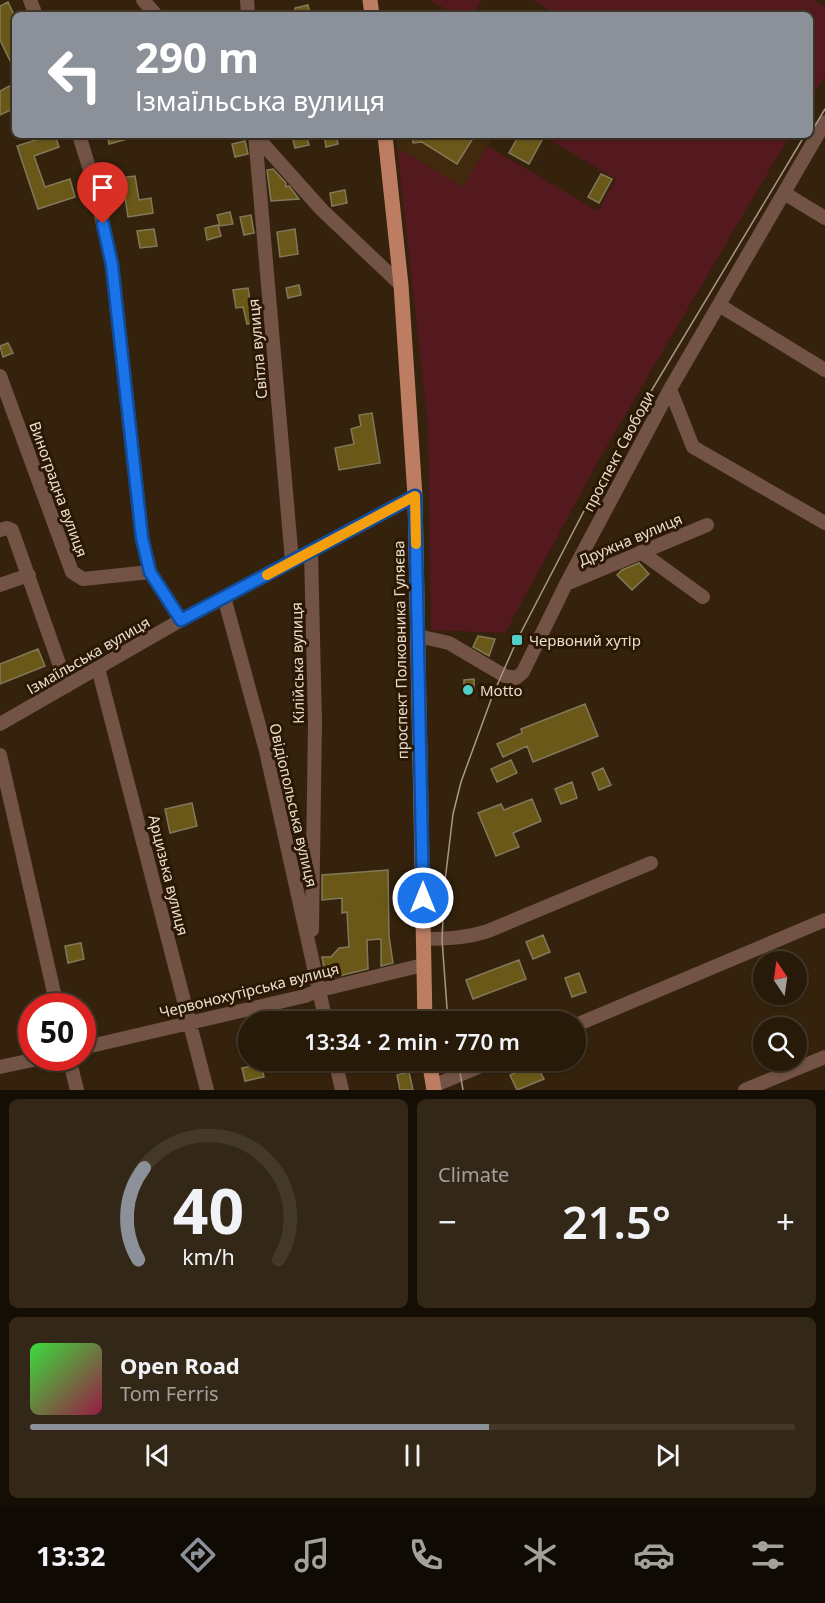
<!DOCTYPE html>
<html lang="en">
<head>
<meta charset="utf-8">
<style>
	:root { --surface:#271a09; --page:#332717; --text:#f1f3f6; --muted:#a4a19c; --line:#43382a; --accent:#8c9099 }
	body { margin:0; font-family:"Noto Sans",sans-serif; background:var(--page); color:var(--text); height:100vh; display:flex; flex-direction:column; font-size:22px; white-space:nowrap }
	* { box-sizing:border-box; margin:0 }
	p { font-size:20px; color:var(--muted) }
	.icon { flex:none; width:33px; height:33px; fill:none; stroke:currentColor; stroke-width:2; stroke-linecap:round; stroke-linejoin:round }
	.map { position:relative; height:1090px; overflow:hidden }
	.sheet { display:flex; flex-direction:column; gap:9px; padding:9px; background:#150e05; flex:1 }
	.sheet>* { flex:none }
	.top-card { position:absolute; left:12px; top:12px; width:801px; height:126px; border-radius:9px; box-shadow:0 2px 4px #0004,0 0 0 2px var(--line); background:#8c9099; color:#fff; overflow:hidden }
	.needle { width:39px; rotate:347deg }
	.tools { position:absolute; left:753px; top:951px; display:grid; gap:12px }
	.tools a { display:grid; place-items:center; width:54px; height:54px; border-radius:50%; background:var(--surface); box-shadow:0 2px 4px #0004,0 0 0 2px var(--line); font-size:30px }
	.speed { position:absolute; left:18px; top:993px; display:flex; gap:12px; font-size:30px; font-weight:700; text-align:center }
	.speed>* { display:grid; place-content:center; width:78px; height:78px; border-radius:50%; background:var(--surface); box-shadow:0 2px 4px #0004,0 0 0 2px var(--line); line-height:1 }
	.speed .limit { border:9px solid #d22; background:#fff; color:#111 }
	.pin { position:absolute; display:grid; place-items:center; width:51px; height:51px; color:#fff; margin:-62px -26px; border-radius:50% 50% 50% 0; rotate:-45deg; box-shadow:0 0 6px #0007 }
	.pin .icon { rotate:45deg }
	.me { position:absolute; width:66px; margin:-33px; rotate:0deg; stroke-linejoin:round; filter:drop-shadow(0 0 4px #0008) }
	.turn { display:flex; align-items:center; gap:21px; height:126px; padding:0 24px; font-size:27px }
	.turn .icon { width:78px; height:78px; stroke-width:2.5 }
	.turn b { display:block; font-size:42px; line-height:51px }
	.big { font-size:45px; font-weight:600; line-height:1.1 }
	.sheet .tile { flex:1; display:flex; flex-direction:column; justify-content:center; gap:9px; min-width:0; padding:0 21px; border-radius:9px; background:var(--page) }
	.sheet .dial { align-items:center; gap:0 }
	.dial svg { height:156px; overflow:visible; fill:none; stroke:var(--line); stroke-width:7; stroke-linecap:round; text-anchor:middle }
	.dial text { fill:var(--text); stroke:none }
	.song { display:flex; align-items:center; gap:18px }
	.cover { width:72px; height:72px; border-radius:9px; background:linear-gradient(135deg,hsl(120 70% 55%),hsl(340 70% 35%)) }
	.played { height:6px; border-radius:3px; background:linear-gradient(90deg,var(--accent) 60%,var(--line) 60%) }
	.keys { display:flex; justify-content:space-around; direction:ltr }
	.heat { display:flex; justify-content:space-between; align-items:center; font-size:33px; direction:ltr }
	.sheet .tiles { flex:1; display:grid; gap:9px; grid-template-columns:1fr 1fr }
	.tile:last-child { grid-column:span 2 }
	.trip { position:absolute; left:238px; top:1011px; width:348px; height:60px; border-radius:30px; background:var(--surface); box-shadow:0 2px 4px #0004,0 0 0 2px var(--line); font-weight:600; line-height:60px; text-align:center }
	.menu { display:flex; height:96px; justify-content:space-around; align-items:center; background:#100a04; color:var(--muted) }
	.menu .icon { width:42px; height:42px }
	.menu .active { color:var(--accent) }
	.menu b { font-size:27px; color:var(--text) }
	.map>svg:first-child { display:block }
	.built { fill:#41290d }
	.green { fill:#54181f }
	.building { fill:#695818; stroke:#82795b; stroke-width:1.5 }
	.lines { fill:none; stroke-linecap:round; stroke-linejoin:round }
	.minor { stroke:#725346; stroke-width:14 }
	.major { stroke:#bd7d63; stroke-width:15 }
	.tram { stroke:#a79888; stroke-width:1.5 }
	.route-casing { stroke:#114b97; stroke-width:15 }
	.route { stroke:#1a73e8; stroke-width:10 }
	.slow { stroke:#f59e0b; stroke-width:10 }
	.poi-dot { fill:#53cdca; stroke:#2a1803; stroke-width:2 }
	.labels { text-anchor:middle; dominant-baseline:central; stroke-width:6; stroke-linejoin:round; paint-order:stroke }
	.street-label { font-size:15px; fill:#e9dccf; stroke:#2a1803 }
	.poi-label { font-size:15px; fill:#e9dccf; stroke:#2a1803; text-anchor:start }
</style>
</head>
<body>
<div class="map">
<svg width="825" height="1090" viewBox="0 0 825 1090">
	<rect width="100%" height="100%" fill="#34220c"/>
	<path class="built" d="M 396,135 L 494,135 L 463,187 L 397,148 Z"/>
	<path class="green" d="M 430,0 L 482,0 L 473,15 L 456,15 Z
		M 533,0 L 814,0 L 825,7 L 825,76 L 810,101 L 810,15 L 558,15 Z
		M 541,135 L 790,135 L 601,456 L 505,633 L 431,630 L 428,425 L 397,148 L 463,187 L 487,146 L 598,211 L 616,179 Z"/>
	<path class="building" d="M 8,2 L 15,17 L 15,71 L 0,40 L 0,6 Z
		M 308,5 L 310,15 L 296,15 L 295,8 Z
		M 15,83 L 15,108 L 0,115 L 0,91 Z
		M 51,135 L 55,135 L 59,147 L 34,156 L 45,187 L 70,179 L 75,197 L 38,209 L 17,146 Z
		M 107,135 L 135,135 L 135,137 L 109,144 Z
		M 324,135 L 336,135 L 338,144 L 326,147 Z
		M 412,135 L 475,135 L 457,164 L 422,142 L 413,143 Z
		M 519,135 L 533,135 L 542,140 L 529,164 L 509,153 Z
		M 307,138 L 309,145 L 295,148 L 293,140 Z
		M 245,141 L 248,154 L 235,157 L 232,144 Z
		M 273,169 L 286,183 L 286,187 L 289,186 L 299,199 L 271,201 L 267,170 Z
		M 601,174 L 612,179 L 599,203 L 588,197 Z
		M 135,176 L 139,200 L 151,198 L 153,213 L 128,217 L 124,191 L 121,191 L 119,178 Z
		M 345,190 L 347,203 L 332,206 L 330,193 Z
		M 230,212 L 233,224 L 220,226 L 217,215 Z
		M 251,215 L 254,233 L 244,235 L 240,217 Z
		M 218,225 L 221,236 L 207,240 L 205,228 Z
		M 154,229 L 157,246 L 140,248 L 137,231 Z
		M 295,229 L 298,254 L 280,257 L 277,232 Z
		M 299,285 L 301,295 L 288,298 L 286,288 Z
		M 248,288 L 252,312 L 260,310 L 262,321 L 247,324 L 243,307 L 236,308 L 233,290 Z
		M 8,343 L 13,353 L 3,357 L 0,346 Z
		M 372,413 L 380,463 L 339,470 L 335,448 L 354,444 L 351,429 L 361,426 L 359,415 Z
		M 639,563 L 649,574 L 632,590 L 617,575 L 622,570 Z
		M 478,636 L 495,639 L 489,656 L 473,647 Z
		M 38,649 L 45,666 L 0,684 L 0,664 Z
		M 474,679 L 474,689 L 464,689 L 464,680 Z
		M 585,704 L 598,736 L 533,762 L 527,746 L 503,757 L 497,744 L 522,733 L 521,729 Z
		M 511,760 L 517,773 L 497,782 L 491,769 Z
		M 603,768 L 611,785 L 599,790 L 592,773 Z
		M 572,782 L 577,798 L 561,804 L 555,789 Z
		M 532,799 L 541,821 L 513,833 L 519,847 L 496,856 L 478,813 L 501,804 L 504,810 Z
		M 192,803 L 197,826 L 170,833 L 165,809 Z
		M 388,870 L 389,936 L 393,963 L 381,966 L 381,939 L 367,940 L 368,969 L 326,979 L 322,957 L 331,957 L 339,948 L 349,947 L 347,912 L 342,913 L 342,898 L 322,900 L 322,875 Z
		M 543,935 L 550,952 L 533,959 L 526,942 Z
		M 81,943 L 84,959 L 68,963 L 65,946 Z
		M 519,960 L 526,979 L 473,999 L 466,980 Z
		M 579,973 L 586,992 L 572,997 L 565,978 Z
		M 536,1063 L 544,1079 L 517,1090 L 510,1075 Z
		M 261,1064 L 264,1077 L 245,1081 L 242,1068 Z
		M 409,1072 L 413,1090 L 400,1090 L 397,1075 Z"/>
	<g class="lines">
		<path class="minor" d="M 30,0 L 36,15
			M 143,0 L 156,15
			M 247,0 L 248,15
			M 79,135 L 94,183 L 112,265 L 142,538 L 150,572 L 181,620
			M 255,135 L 292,561
			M 255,135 L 322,210 L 401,285
			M 784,193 L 825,218
			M 719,305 L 825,370
			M 0,376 L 72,572 L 83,579 L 150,572
			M 670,389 L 693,447 L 825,523
			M 0,530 L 7,528 L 12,530 L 67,686
			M 311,552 L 315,722 L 312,930
			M 641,552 L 703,597
			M 566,584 L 707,525
			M 0,585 L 29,575
			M 224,597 L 266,751 L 326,1022
			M 418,636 L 449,643 L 505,676 L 516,678 L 523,672 L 566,584 L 670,389 L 825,122
			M 98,668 L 207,1090
			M 0,724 L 181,620 L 415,496
			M 0,755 L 57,1006
			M 423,939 C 446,939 466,938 488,931 L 651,863
			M 576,1025 L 825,920
			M 82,1048 L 305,996 L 320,990 L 423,965
			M 69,1058 L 77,1090
			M 335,1060 L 342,1090
			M 0,1067 L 42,1058
			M 433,1086 L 495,1060
			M 745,1090 L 825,1057"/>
		<path class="major" d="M 370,0 L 372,15
			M 385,135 L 401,285 L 415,496 L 425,1022
			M 429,1060 L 434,1090"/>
		<path class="tram" d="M 810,134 L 825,109
			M 448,1022 L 442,939 L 445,881 L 453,814 L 461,782 L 492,697 L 517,640 L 614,453 L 805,135
			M 458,1060 L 463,1090"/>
	</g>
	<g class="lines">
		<g class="route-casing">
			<path id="route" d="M 103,224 L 112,265 L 142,538 L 150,572 L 181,620 L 415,496 L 423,898"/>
		</g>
		<use href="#route" class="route"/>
		<path class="slow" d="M 267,575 L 415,496 L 416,544"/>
	</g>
	<g class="poi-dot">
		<rect x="511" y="634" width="12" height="12" rx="3"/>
		<circle cx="468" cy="690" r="6"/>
	</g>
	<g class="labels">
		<g class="street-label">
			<text transform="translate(257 349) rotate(-95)">Світла вулиця</text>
			<text transform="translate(618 451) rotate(-62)">проспект Свободи</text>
			<text transform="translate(59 489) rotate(70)">Виноградна вулиця</text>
			<text transform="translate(630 539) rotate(-23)">Дружна вулиця</text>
			<text transform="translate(400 650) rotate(-91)">проспект Полковника Гуляєва</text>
			<text transform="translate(88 655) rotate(-30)">Ізмаїльська вулиця</text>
			<text transform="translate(297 663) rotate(-91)">Кілійська вулиця</text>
			<text transform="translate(294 805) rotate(77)">Овідіопольська вулиця</text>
			<text transform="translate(169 875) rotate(76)">Арцизька вулиця</text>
			<text transform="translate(249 990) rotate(-14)">Червонохутірська вулиця</text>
		</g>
		<g class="poi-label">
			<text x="529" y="640">Червоний хутір</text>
			<text x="480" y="690">Motto</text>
		</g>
	</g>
</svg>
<div class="tools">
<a><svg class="needle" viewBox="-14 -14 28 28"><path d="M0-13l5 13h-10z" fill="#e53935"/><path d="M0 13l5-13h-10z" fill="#a4a19c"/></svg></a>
<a><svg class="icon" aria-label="search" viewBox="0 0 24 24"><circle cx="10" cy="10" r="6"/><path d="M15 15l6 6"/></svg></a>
</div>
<div class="speed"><div class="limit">50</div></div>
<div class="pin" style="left:103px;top:224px;background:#d93025"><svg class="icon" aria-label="arrive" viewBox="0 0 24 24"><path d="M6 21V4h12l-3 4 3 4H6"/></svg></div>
<svg class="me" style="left:423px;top:898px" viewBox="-20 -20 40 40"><circle r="17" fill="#1a73e8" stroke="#fff" stroke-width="3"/><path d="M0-11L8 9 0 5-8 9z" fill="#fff"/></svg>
<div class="trip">13:34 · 2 min · 770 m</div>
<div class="top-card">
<div class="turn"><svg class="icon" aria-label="left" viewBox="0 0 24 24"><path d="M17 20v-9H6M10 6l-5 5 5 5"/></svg><div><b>290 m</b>Ізмаїльська вулиця</div></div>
</div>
</div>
<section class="sheet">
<div class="tiles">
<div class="tile dial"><svg viewBox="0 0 100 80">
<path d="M14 69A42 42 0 1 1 86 69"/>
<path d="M14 69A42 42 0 0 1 17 22" stroke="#8c9099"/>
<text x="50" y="56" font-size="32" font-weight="700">40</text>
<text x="50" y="72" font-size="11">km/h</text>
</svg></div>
<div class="tile"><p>Climate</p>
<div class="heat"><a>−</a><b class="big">21.5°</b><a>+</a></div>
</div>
<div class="tile">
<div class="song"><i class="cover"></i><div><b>Open Road</b><p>Tom Ferris</p></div></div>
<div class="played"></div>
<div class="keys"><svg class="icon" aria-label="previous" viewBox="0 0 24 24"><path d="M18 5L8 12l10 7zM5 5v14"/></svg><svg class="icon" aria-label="pause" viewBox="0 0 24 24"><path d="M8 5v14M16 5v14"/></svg><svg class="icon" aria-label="next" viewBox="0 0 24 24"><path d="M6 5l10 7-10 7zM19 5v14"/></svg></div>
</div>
</div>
</section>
<nav class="menu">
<b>13:32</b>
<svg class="icon active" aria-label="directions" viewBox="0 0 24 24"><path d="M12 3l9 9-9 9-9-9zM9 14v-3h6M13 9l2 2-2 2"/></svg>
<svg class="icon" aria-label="music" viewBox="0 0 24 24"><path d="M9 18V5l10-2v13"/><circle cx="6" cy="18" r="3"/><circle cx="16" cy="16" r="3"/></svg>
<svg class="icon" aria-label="phone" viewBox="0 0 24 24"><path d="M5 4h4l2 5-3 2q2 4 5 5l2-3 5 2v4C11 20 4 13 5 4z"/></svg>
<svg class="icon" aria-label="climate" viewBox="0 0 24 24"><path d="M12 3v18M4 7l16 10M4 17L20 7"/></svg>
<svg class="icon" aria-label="car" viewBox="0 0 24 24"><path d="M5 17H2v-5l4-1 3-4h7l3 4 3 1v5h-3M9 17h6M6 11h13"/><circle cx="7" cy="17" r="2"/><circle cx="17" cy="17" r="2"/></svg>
<svg class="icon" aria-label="filters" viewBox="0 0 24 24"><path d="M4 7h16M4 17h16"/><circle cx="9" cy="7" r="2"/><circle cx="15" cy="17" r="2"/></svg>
</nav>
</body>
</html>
